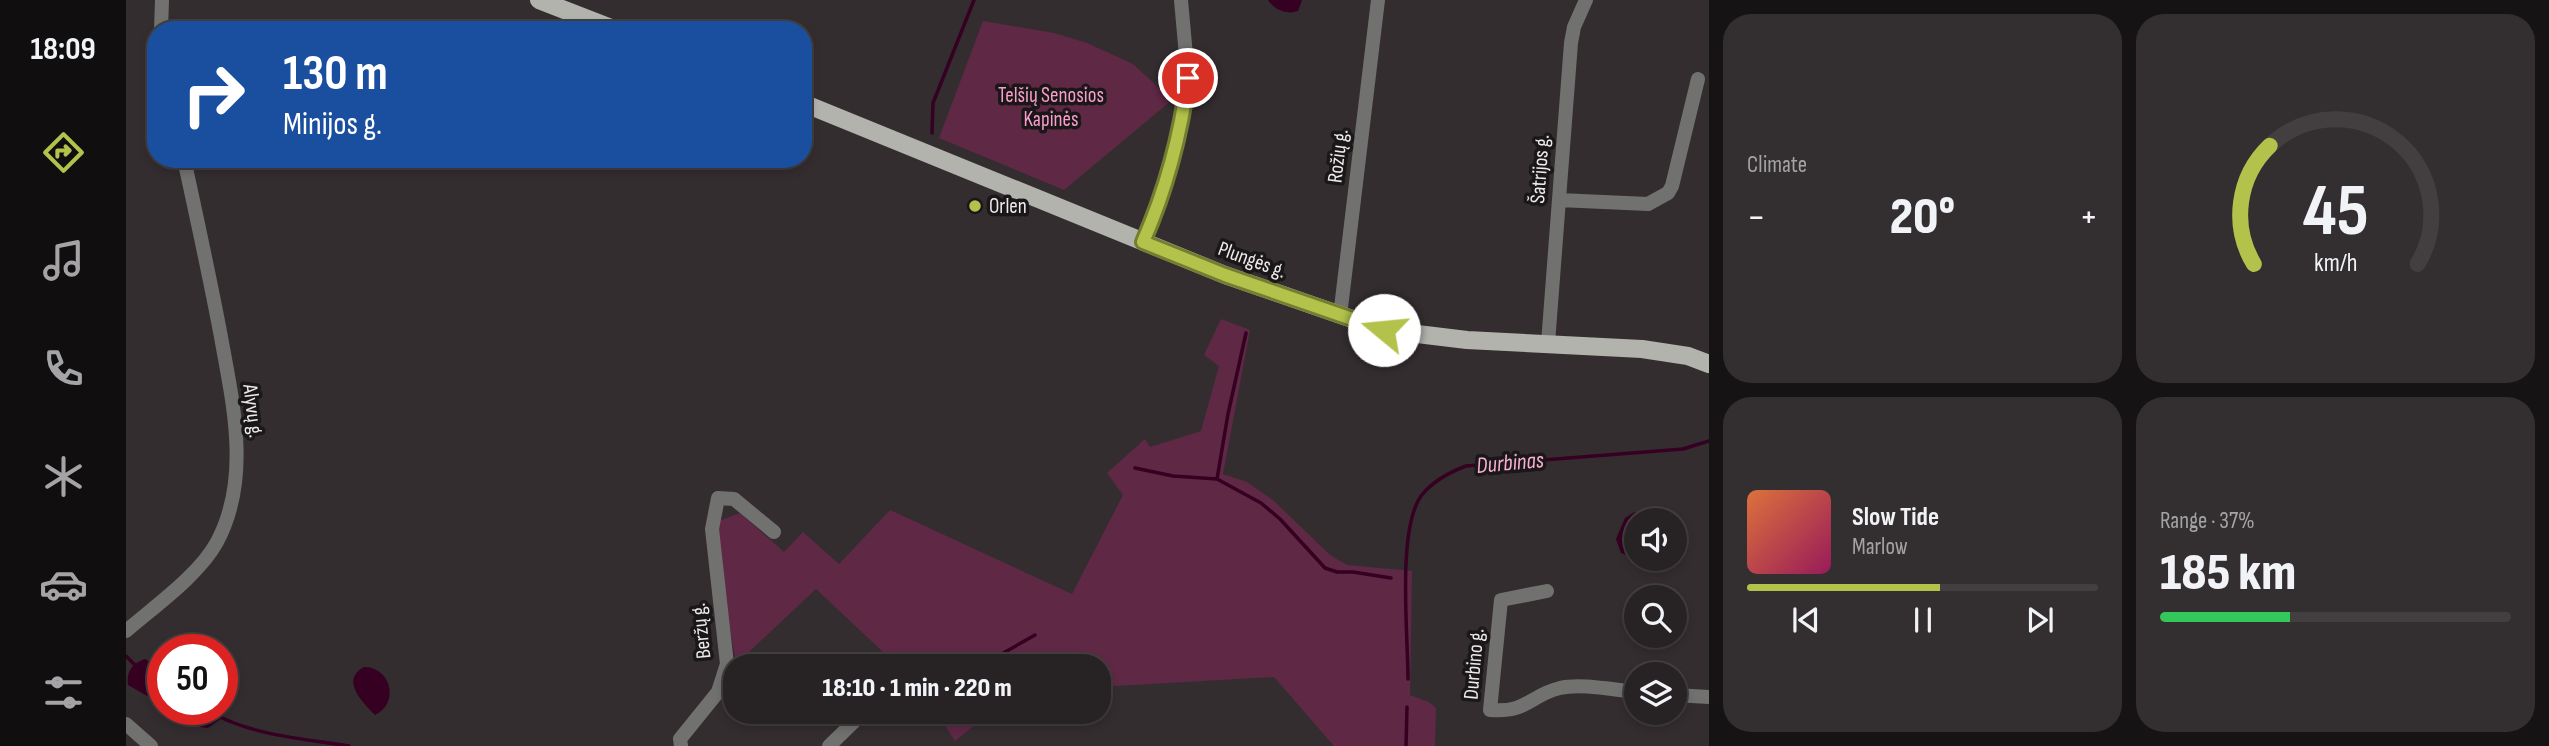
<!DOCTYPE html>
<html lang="en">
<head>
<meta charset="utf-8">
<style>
	:root { --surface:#272224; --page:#332f31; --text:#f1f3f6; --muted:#a4a4a6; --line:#433f41; --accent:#b2c24b }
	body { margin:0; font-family:"Sofia Sans Condensed",sans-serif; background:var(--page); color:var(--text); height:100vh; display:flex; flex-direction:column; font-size:26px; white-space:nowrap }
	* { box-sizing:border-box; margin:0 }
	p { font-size:23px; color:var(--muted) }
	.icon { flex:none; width:38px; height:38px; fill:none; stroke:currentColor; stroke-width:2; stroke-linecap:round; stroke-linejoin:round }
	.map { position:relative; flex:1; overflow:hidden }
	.details { display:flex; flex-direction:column; gap:14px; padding:14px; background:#151314; width:840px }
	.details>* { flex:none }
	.top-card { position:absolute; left:21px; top:21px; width:665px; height:147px; border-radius:28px; box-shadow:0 4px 10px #0003,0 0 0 2px var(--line); background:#1a4fa0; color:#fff; overflow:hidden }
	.fabs { position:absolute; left:1498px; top:508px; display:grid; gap:14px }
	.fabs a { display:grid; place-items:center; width:63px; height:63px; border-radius:50%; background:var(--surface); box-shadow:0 4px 10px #0003,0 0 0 2px var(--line); font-size:35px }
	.speed { position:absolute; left:21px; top:634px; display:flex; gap:14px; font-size:35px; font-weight:700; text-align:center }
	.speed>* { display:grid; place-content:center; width:91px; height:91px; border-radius:50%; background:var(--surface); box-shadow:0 4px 10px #0003,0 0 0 2px var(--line); line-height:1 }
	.speed .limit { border:10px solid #d22; background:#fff; color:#111 }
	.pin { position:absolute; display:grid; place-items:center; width:60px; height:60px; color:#fff; margin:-30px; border:4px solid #fff; border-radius:50%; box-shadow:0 2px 7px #0007 }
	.me { position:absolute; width:77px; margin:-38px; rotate:287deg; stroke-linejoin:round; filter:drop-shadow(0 0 5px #0008) }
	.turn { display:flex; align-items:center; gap:24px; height:147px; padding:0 21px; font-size:32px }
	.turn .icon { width:91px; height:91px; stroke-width:2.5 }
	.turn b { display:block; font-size:49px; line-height:60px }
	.big { font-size:52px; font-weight:800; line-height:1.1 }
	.details .widget { flex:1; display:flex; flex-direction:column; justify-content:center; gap:10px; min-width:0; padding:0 24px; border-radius:28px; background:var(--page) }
	.details .dial { align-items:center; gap:0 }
	.dial svg { height:182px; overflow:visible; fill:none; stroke:var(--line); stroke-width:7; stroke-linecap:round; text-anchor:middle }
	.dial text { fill:var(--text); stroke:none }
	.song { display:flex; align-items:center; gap:21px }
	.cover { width:84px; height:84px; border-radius:10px; background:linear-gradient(135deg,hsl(20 70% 55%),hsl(330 70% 35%)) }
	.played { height:7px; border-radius:4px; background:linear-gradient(90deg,var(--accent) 55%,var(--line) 55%) }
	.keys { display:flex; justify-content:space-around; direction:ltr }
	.heat { display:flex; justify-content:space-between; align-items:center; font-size:38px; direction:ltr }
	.charge { height:10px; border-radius:5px; background:linear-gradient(90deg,#34c759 37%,var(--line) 0) }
	.details .tiles { flex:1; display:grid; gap:14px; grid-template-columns:repeat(2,1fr) }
	.trip { position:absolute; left:597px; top:654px; width:388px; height:70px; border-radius:28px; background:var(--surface); box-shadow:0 4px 10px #0003,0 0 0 2px var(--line); font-weight:800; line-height:70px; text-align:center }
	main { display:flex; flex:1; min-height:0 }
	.menu { display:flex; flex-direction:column; width:126px; justify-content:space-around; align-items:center; background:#100e0e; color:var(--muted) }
	.menu .icon { width:49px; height:49px }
	.menu .selected { color:var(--accent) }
	.menu b { font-size:32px; color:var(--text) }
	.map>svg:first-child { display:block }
	.green { fill:#5f2845 }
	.water { fill:#350021 }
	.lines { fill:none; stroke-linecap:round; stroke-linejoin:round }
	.stream { stroke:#350021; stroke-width:3.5 }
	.minor { stroke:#71726f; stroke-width:14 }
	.major { stroke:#b2b3ad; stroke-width:18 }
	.route-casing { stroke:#747e31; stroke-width:18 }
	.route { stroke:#b2c24b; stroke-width:12 }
	.poi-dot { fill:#b2c24b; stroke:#1a1718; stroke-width:2.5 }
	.labels { text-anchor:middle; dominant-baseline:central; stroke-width:7; stroke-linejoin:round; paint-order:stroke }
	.park-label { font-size:21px; fill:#f99dca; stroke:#1a1718 }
	.street-label { font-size:21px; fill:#eeeaec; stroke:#1a1718 }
	.poi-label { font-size:21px; fill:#eeeaec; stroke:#1a1718; text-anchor:start }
	.water-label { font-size:23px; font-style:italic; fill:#f8aed2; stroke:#1a1718 }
</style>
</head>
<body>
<main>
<nav class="menu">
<b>18:09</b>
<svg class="icon selected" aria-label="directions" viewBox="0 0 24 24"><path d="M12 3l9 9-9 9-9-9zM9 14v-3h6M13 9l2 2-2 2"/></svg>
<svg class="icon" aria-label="music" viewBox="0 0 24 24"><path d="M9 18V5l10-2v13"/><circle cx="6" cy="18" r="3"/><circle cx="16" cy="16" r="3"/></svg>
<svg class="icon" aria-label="phone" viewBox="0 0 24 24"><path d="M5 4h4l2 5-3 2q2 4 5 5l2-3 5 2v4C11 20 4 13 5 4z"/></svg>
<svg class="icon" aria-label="climate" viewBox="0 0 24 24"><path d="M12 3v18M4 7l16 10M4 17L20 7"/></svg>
<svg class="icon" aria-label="car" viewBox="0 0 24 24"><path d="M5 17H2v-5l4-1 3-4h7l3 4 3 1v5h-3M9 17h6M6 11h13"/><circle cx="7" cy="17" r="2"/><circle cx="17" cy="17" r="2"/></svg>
<svg class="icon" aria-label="filters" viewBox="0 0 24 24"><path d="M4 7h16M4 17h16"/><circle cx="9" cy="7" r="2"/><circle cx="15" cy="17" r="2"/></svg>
</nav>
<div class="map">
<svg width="1583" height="746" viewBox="0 0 1583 746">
	<rect width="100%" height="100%" fill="#342d30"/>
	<path class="green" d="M 857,21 L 928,33 L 961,43 L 1007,64 L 1046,100 L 938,190 L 813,138 Z
		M 1095,319 L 1124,330 L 1097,474 L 1121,482 L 1148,501 L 1204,555 L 1221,565 L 1286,571 L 1284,695 L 1303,702 L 1310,708 L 1309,746 L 1208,746 L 1148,677 L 973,687 L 973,667 L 938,667 L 931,660 L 922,667 L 773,667 L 690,589 L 610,664 L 591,548 L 593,521 L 614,513 L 658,552 L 677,532 L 713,564 L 764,510 L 946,594 L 997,495 L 981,473 L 1019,439 L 1024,447 L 1075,431 L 1093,366 L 1078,355 Z
		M 810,712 L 865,712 L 829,741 Z"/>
	<path class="water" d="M 1142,0 L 1176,0 L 1172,11 C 1161,15 1148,10 1142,0 Z
		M 1509,512 L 1517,514 L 1523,520 L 1510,520 L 1510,558 L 1495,553 L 1490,539 L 1499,518 Z
		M 19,659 L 37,668 L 37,705 L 2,685 C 0,671 7,663 19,659 Z
		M 238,667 C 265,667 274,703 249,715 C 236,702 214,680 238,667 Z
		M 43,709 L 96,709 L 97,710 L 96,718 L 82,728 L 74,727 Z"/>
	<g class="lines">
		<path class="stream" d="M 806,133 L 807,103 L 848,0
			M 1009,468 L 1047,476 L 1091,479 L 1135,503 L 1154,519 L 1199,568 L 1211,572 L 1227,572 L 1265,578
			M 1091,479 L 1102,414 L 1120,333
			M 0,656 L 10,666
			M 841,667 L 847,662 L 872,656 L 909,635
			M 1282,679 C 1282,635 1271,530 1295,496 C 1306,482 1324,472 1340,466 L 1557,449 L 1583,441
			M 92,716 C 132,736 180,739 223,746
			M 1280,746 L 1281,707"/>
		<path class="minor" d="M 35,30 L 36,0
			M 1433,200 L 1522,204 L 1542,193 L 1546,186 L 1572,79
			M 1017,242 L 1039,183 L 1059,99 L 1062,78 L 1055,0
			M 1214,316 L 1252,0
			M 1422,343 L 1445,43 L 1448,27 L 1460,0
			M 1421,591 L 1375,600 L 1364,710 C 1402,713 1404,695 1434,688 C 1455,683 1488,690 1510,692
			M 0,631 C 29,606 73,575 91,542 C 125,478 107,404 95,337 C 84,278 71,219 58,159
			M 1549,695 L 1583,697
			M 0,724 L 25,746
			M 555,746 L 554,739 L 592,692 L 601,664 L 586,529 L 592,498 L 608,499 L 648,532
			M 703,746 L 738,712"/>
		<path class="major" d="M 413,0 L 490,30
			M 677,103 L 1099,275 L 1258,330 L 1341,340 L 1516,349 L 1562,356 L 1583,364"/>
	</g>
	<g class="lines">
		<g class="route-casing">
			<path id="route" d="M 1062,78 C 1055,133 1039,192 1017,242 L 1099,275 L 1258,330"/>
		</g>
		<use href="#route" class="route"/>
	</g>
	<circle class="poi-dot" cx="849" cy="206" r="7"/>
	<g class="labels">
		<g class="park-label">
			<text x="925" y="95">Telšių Senosios<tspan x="925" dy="24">Kapinės</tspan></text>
		</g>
		<g class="street-label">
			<text transform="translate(1212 156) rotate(-83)">Rožių g.</text>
			<text transform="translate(1414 169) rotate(-86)">Šatrijos g.</text>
			<text transform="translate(1126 260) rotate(20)">Plungės g.</text>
			<text transform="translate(127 411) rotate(83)">Alyvų g.</text>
			<text transform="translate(575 631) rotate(-96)">Beržų g.</text>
			<text transform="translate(1348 664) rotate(-85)">Durbino g.</text>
		</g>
		<g class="poi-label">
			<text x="863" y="206">Orlen</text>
		</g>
		<g class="water-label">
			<text transform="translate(1384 463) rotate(-5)">Durbinas</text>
		</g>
	</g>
</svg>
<div class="fabs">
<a><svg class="icon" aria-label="sound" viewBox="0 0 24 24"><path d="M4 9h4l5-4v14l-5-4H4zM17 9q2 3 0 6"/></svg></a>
<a><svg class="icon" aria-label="search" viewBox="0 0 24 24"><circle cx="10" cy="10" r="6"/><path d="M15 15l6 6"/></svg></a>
<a><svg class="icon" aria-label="layers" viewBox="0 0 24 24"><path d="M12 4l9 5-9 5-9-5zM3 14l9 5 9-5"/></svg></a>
</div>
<div class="speed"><div class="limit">50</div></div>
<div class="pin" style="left:1062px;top:78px;background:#d93025"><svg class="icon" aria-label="arrive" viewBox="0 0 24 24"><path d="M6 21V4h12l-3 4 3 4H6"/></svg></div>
<svg class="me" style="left:1258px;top:330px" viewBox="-20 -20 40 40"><circle r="19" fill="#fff"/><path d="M0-13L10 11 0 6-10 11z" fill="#b2c24b"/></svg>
<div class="trip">18:10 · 1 min · 220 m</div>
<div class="top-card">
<div class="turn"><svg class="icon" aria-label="right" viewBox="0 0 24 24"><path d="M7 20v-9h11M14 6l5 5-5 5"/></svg><div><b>130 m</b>Minijos g.</div></div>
</div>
</div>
<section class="details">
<div class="tiles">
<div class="widget"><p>Climate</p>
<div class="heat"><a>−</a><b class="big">20°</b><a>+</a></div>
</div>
<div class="widget dial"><svg viewBox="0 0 100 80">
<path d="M14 69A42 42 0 1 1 86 69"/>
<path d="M14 69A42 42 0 0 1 21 17" stroke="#b2c24b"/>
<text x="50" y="56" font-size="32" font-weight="700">45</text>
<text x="50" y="72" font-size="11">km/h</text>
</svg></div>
<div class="widget">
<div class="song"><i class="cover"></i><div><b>Slow Tide</b><p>Marlow</p></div></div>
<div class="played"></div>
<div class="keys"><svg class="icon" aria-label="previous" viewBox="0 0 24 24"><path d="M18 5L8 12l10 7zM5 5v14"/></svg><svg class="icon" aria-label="pause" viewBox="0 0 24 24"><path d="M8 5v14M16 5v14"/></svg><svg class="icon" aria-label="next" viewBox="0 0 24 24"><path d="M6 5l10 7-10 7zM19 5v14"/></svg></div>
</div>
<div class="widget"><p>Range · 37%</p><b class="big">185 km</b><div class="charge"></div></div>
</div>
</section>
</main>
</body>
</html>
